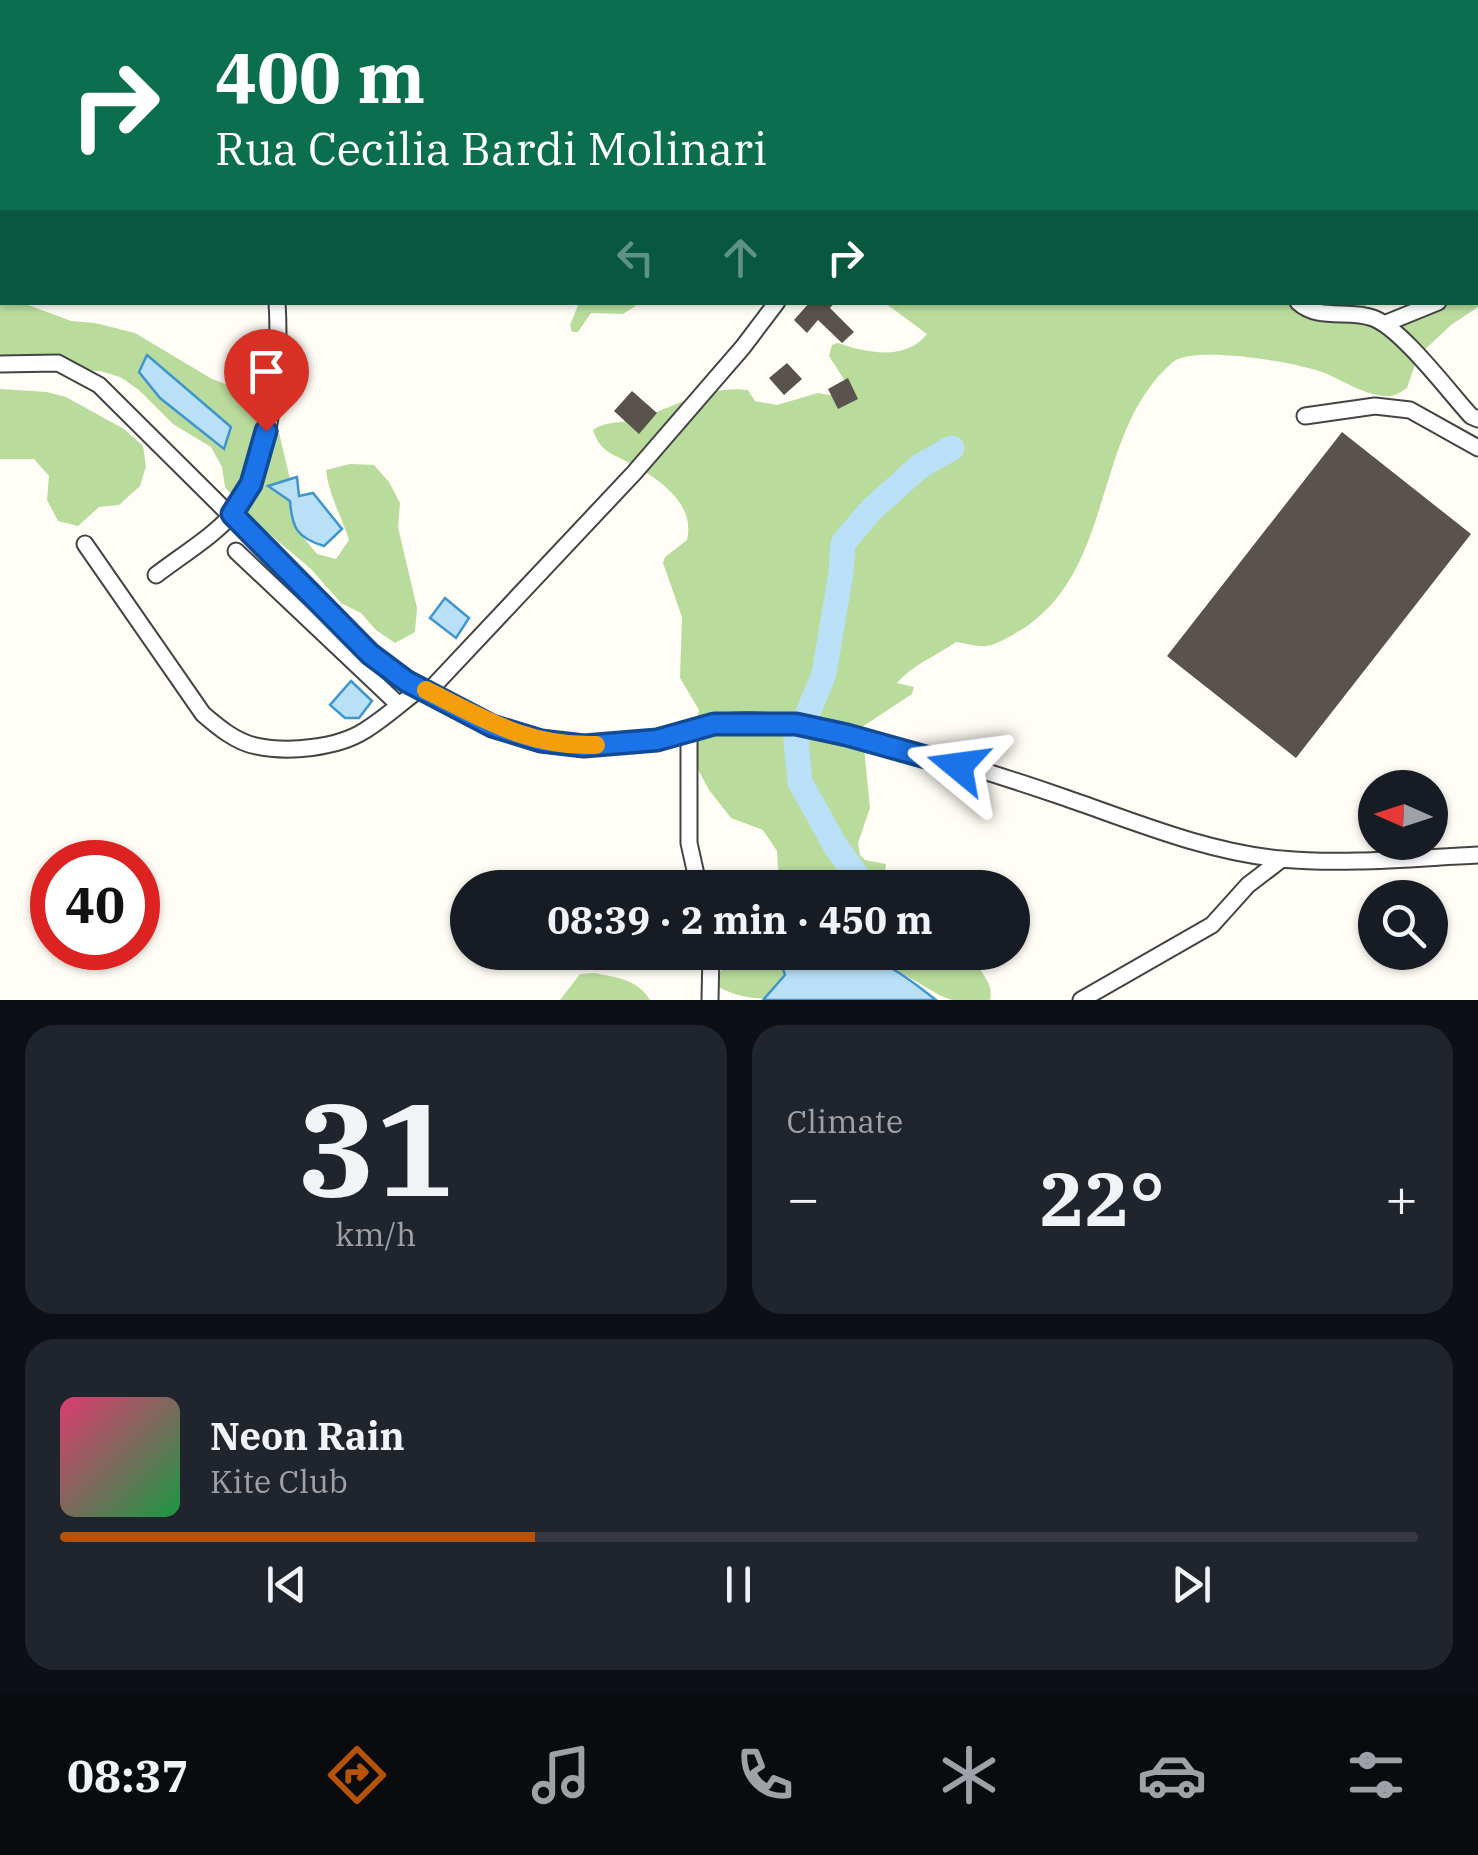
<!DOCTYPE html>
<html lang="en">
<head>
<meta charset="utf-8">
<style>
	:root { --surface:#171b24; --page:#20242c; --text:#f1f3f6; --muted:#9ea1a6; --line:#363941; --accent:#b45309 }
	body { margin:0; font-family:"IBM Plex Serif",serif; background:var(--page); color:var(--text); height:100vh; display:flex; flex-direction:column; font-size:38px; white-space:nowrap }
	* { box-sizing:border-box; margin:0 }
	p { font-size:32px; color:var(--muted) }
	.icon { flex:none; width:55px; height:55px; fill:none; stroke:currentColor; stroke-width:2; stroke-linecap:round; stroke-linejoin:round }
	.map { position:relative; height:1000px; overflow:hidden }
	.drawer { display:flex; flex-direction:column; gap:25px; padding:25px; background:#0d0f14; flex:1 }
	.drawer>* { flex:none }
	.top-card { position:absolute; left:0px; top:0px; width:1480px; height:305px; box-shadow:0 2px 8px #0004; background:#0b6e4f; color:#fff; overflow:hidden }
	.needle { width:65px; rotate:273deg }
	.fabs { position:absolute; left:1358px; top:770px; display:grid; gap:20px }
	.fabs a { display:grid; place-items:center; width:90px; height:90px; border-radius:50%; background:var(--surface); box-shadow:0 2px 8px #0004; font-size:50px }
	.speed { position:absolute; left:30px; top:840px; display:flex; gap:20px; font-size:50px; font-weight:700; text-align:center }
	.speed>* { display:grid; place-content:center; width:130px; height:130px; border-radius:50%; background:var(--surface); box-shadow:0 2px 8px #0004; line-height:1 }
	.speed .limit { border:15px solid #d22; background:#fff; color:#111 }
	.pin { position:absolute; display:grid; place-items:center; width:85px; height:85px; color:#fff; margin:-102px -42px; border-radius:50% 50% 50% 0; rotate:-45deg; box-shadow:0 0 10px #0007 }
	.pin .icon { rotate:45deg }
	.me { position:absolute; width:110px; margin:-55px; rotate:286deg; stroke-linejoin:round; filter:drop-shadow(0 0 8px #0008) }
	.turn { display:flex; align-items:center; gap:35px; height:210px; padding:0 50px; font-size:45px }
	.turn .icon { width:130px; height:130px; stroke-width:2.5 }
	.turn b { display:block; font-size:70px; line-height:85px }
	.lanes { display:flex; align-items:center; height:95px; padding:0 50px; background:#0003; justify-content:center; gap:50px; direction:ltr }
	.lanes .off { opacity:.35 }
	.big { font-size:75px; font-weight:800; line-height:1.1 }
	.drawer .card { flex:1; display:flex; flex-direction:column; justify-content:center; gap:15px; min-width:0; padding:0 35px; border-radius:30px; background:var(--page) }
	.drawer .dial { align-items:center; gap:0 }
	.dial b { font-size:130px; line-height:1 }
	.song { display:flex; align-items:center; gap:30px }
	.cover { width:120px; height:120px; border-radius:15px; background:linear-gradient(135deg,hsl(340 70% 55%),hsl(140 70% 35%)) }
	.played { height:10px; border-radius:5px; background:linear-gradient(90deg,var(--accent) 35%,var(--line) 35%) }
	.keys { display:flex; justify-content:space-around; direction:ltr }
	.heat { display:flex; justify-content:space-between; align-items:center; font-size:55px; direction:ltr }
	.drawer .tiles { flex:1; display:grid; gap:25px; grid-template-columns:1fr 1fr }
	.card:last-child { grid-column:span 2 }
	.trip { position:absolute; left:450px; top:870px; width:580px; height:100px; border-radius:50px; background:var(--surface); box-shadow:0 2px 8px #0004; font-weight:800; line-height:100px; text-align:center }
	.tab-bar { display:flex; height:160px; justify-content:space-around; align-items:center; background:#090b0e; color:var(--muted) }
	.tab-bar .icon { width:70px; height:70px }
	.tab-bar .active { color:var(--accent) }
	.tab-bar b { font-size:45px; color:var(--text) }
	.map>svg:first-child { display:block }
	.forest { fill:#b9dc9c }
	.water { fill:#b9e0f7; stroke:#3f96cf; stroke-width:2.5 }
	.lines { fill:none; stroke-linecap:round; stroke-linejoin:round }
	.river { stroke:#b9e0f7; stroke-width:25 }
	.building { fill:#5a524d }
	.minor-casing { stroke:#444; stroke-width:19 }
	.minor { stroke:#fff; stroke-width:15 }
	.route-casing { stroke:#114b97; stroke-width:25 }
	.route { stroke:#1a73e8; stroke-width:18 }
	.slow { stroke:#f59e0b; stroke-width:18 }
</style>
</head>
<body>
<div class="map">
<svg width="1478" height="1000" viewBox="0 0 1478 1000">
	<rect width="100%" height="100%" fill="#fffdf5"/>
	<path class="forest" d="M 1478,291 L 1478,307 L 1451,325 L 1418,356 L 1407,388 C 1399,393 1394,397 1386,396 C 1363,395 1343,380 1322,372 C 1297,362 1192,345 1173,362 C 1091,432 1117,570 1021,630 C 1010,636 998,644 986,646 C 977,647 965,643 956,642 C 936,656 912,665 897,683 L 914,687 L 912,694 L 862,727 L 870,808 L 858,843 L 860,855 L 865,860 L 886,864 L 884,880 L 888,887 C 908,877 939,863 960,878 L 958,887 L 779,887 L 777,851 L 763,830 L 731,818 L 709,790 L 694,762 L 692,743 L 699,710 L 680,678 L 682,617 L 663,563 L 665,557 L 687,540 C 695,506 665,484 639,468 C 619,455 601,456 593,430 C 607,420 623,424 639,418 C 675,407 709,385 748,390 L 755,401 L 777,405 L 818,393 L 842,397 L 849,387 L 829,356 L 832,345 L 838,343 C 867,353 906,361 927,334 L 885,303 L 1364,302 L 1370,314 L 1379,317 L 1444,303 L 1478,302 Z
		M 0,292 L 2,302 L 23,303 L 71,321 L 95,323 L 135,333 L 212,379 L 251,393 L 274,411 L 293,492 L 291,516 L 302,536 L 317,554 L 336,559 L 349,540 C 341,515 329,496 326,470 L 350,464 L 374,465 L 389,482 L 400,503 L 398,527 L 417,608 L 415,632 L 395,643 L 376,630 L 361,613 L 341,603 L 311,569 L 254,521 L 225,487 L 222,467 L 211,447 L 173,424 L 139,390 L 120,377 L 100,371 L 28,367 L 0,359 Z
		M 579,303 L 579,302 L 640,303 L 623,314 L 591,313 L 578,332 L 572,332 L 570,325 Z
		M 0,389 L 47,392 L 66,397 L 124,429 L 143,446 L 146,466 L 140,486 L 119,505 L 99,507 L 78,526 L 58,521 L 47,500 L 49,476 L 34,459 L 0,459 Z
		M 732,953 L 803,953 L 785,973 L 773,998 C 751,1000 732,995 713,984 Z
		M 854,953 L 968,953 C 976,967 995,982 990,1000 L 952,1000 L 941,996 L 886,964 Z
		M 595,973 C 618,978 637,979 650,1000 L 560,1000 L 580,974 Z"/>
	<path class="water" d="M 147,355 L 231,427 L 224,449 L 160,398 L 139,372 Z
		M 297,477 L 299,496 L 313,493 L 342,529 L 324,546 C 297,538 292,528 290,501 L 268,486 Z
		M 445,598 L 469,618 L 456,638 L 430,618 Z
		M 351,681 L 372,701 L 359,718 L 345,718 L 330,705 Z
		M 788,953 C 865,952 874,951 936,1000 L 763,1000 L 785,975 L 780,959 Z"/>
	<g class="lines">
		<path class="river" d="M 866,888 L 836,847 L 800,782 L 796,741 L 824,674 L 841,573 L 843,543 L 872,509 L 920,466 L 952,448
			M 880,959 L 883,952"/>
	</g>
	<path class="building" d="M 810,302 L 835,302 L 830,308 L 854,332 L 842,343 L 818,320 L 807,333 L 794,320 Z
		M 787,363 L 802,379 L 784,395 L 769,378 Z
		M 848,378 L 858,399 L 838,409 L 828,389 Z
		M 632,391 L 657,413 L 639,434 L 614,411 Z
		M 1342,432 L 1471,534 L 1296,758 L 1167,656 Z"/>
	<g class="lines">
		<g class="minor-casing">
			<path id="minor" d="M 208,2 L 208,0
				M 278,2 L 278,0
				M 1298,302 C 1318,321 1349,309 1373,318 C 1401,328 1449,392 1471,416 L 1478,419
				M 1384,324 L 1438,302
				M 0,364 L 58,363 L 99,385 L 370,654 C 453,718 545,758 650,741 C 673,737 694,727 716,723 C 743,719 773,721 799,725 C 883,740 982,769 1063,797 C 1133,821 1206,852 1281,859 C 1345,865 1414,858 1478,855
				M 1305,416 L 1375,406 L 1410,410 L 1478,448
				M 85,544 L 203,714 C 218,727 236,742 256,746 C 288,753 337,748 364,731 C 384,719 402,702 421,688
				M 236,551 L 399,705
				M 156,575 C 179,557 217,534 234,512 C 272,461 281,364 277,302
				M 429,691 L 634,473 L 743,347 L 777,302
				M 689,732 L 689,843 L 699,888
				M 710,1000 L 711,952
				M 1081,1000 L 1212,925 L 1248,885 L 1282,859"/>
		</g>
		<use href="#minor" class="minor"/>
	</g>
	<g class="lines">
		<g class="route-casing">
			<path id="route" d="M 266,431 L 251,484 L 232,514 L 370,654 L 406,681 L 492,726 L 541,741 L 584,746 L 657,740 L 714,724 L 796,724 L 847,735 L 958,766"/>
		</g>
		<use href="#route" class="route"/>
		<path class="slow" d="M 426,690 C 484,719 528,747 596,745"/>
	</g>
</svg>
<div class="fabs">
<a><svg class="needle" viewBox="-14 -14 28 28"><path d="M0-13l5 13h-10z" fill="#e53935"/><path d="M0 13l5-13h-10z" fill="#9ea1a6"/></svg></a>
<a><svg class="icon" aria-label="search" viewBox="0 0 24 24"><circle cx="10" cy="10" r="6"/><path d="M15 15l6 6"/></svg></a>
</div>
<div class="speed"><div class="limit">40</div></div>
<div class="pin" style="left:266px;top:431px;background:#d93025"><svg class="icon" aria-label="arrive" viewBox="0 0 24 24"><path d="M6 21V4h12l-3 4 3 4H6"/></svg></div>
<svg class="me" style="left:958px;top:766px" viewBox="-20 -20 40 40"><path d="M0-17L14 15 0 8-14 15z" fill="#1a73e8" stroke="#fff" stroke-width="4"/></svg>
<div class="trip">08:39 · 2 min · 450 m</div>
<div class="top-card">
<div class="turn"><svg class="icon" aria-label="right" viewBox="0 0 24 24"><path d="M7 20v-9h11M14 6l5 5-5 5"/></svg><div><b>400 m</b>Rua Cecilia Bardi Molinari</div></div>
<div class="lanes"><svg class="icon off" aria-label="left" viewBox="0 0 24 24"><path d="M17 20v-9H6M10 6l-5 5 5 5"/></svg><svg class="icon off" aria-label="ahead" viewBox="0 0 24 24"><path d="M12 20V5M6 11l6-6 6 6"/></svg><svg class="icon" aria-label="right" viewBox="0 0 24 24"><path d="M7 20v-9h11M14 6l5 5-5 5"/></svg></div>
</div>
</div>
<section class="drawer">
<div class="tiles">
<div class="card dial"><b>31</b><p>km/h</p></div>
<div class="card"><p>Climate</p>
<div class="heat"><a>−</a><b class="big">22°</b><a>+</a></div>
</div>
<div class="card">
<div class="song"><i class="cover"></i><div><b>Neon Rain</b><p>Kite Club</p></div></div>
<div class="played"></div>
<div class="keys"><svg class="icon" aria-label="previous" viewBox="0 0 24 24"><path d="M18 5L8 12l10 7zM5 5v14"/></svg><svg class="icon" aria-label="pause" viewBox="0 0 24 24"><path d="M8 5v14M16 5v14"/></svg><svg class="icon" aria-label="next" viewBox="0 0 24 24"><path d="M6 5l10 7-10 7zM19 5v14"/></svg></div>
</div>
</div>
</section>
<nav class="tab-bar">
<b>08:37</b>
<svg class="icon active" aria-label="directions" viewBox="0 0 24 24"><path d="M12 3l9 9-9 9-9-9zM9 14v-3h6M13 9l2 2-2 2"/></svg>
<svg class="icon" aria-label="music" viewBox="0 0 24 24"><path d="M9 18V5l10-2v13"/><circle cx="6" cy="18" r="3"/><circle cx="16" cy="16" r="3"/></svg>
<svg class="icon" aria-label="phone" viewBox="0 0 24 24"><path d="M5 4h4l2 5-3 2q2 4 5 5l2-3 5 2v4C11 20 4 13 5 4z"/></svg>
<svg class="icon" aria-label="climate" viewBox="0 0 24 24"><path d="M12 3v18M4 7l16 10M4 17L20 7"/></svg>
<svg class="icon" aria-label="car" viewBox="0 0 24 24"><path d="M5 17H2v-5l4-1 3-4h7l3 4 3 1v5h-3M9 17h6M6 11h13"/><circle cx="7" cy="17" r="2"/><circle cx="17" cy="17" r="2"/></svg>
<svg class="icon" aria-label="filters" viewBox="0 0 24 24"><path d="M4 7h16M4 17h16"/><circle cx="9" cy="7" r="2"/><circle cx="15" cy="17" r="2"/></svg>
</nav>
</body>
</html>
